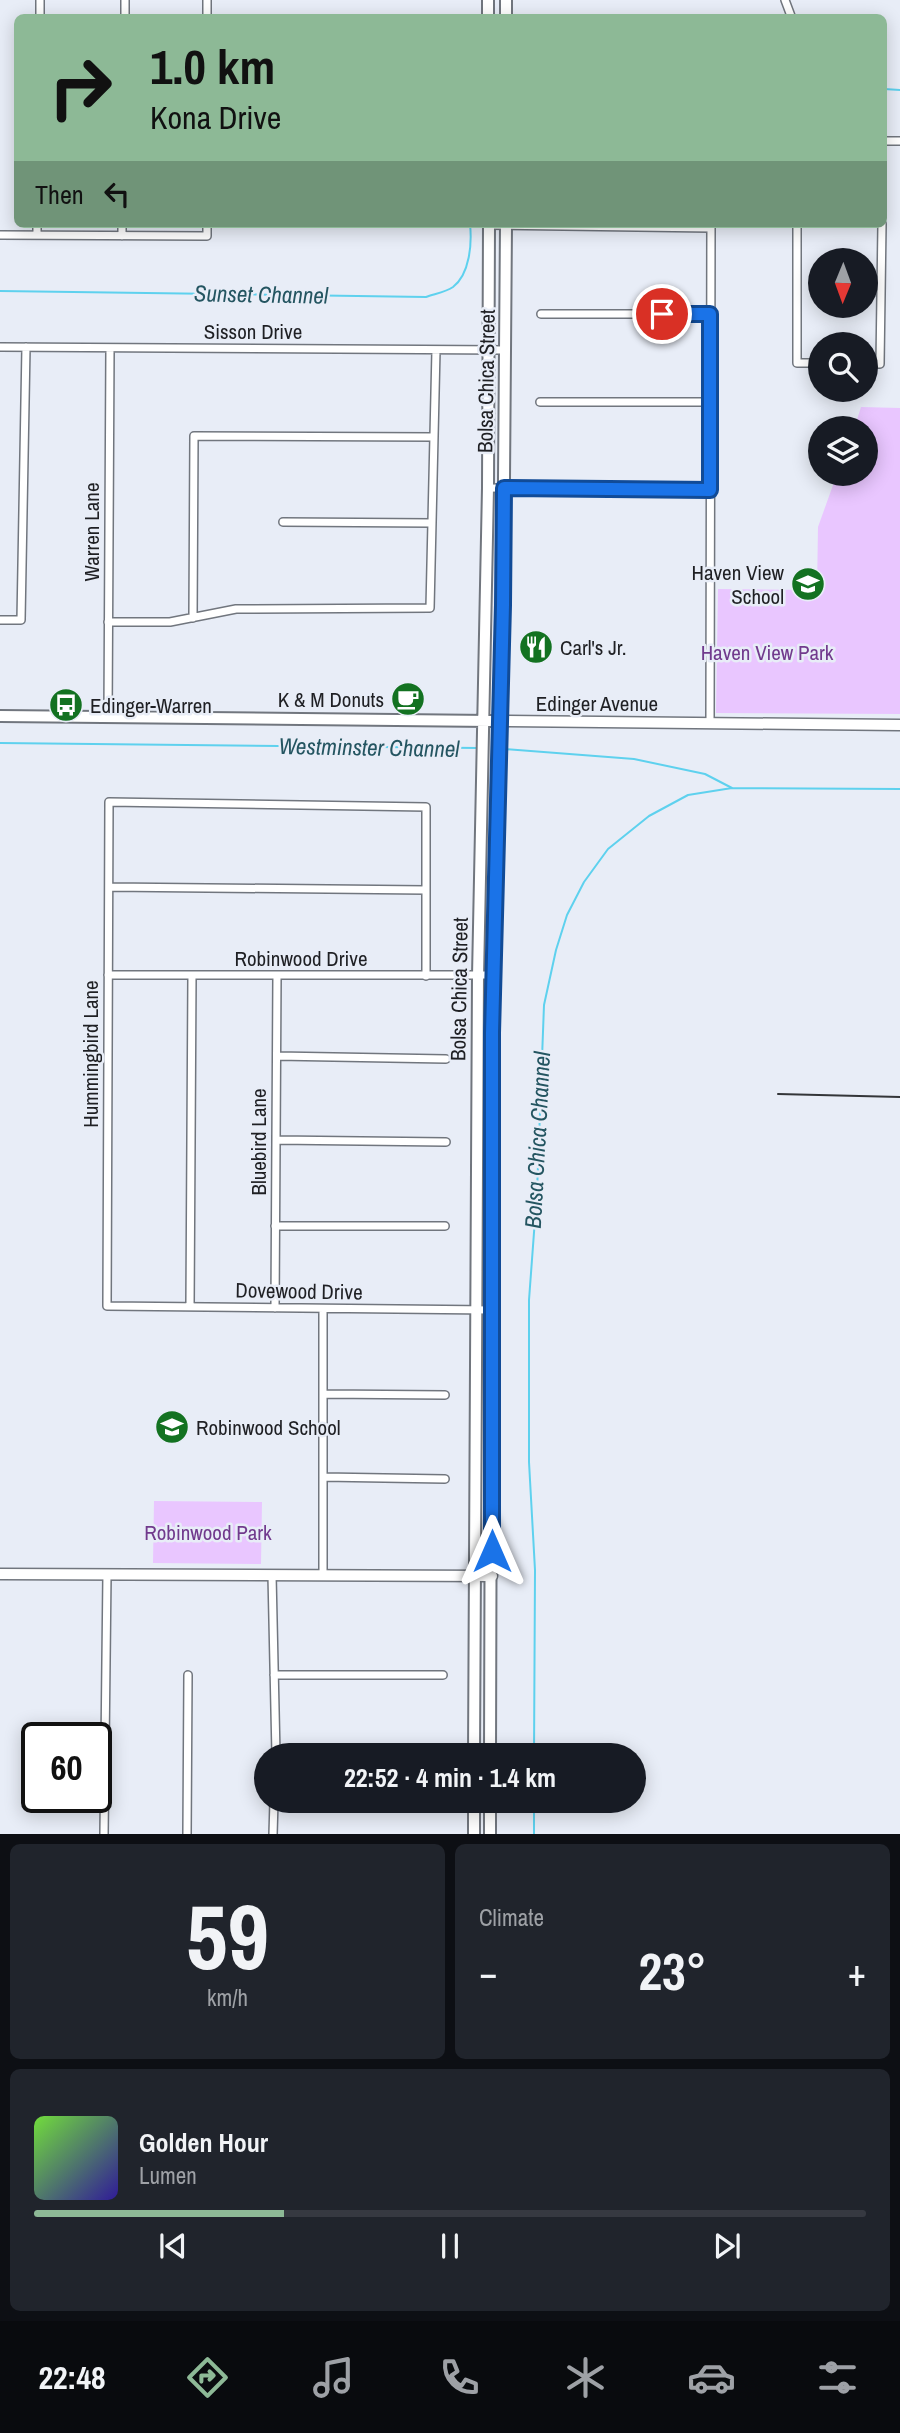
<!DOCTYPE html>
<html lang="en">
<head>
<meta charset="utf-8">
<style>
	:root { --surface:#171b24; --page:#20242c; --text:#f1f3f6; --muted:#9ea1a6; --line:#363941; --accent:#8db996 }
	body { margin:0; font-family:"Archivo Narrow",sans-serif; background:var(--page); color:var(--text); height:100vh; display:flex; flex-direction:column; font-size:26px; white-space:nowrap }
	* { box-sizing:border-box; margin:0 }
	p { font-size:23px; color:var(--muted) }
	.icon { flex:none; width:38px; height:38px; fill:none; stroke:currentColor; stroke-width:2; stroke-linecap:round; stroke-linejoin:round }
	.map { position:relative; height:1834px; overflow:hidden }
	.panel { display:flex; flex-direction:column; gap:10px; padding:10px; background:#0d0f14; flex:1 }
	.panel>* { flex:none }
	.guide { position:absolute; left:14px; top:14px; width:873px; height:214px; border-radius:10px; box-shadow:0 4px 18px #0003; background:#8db996; color:#111; overflow:hidden }
	.needle { width:46px; rotate:181deg }
	.controls { position:absolute; left:808px; top:248px; display:grid; gap:14px }
	.controls a { display:grid; place-items:center; width:70px; height:70px; border-radius:50%; background:var(--surface); box-shadow:0 4px 18px #0003; font-size:35px }
	.speed { position:absolute; left:21px; top:1722px; display:flex; gap:14px; font-size:35px; font-weight:700; text-align:center }
	.speed>* { display:grid; place-content:center; width:91px; height:91px; border-radius:50%; background:var(--surface); box-shadow:0 4px 18px #0003; line-height:1 }
	.speed .limit { border:4px solid #111; border-radius:10px; background:#fff; color:#111 }
	.pin { position:absolute; display:grid; place-items:center; width:60px; height:60px; color:#fff; margin:-30px; border:4px solid #fff; border-radius:50%; box-shadow:0 2px 7px #0007 }
	.me { position:absolute; width:77px; margin:-38px; rotate:0deg; stroke-linejoin:round; filter:drop-shadow(0 0 5px #0008) }
	.turn { display:flex; align-items:center; gap:24px; height:147px; padding:0 21px; font-size:32px }
	.turn .icon { width:91px; height:91px; stroke-width:2.5 }
	.turn b { display:block; font-size:49px; line-height:60px }
	.then { display:flex; align-items:center; height:66px; padding:0 21px; background:#0003; gap:14px; font-size:26px }
	.big { font-size:52px; font-weight:700; line-height:1.1 }
	.panel .tile { flex:1; display:flex; flex-direction:column; justify-content:center; gap:10px; min-width:0; padding:0 24px; border-radius:10px; background:var(--page) }
	.panel .dial { align-items:center; gap:0 }
	.dial b { font-size:91px; line-height:1 }
	.song { display:flex; align-items:center; gap:21px }
	.cover { width:84px; height:84px; border-radius:10px; background:linear-gradient(135deg,hsl(100 70% 55%),hsl(250 70% 35%)) }
	.played { height:7px; border-radius:4px; background:linear-gradient(90deg,var(--accent) 30%,var(--line) 30%) }
	.keys { display:flex; justify-content:space-around; direction:ltr }
	.heat { display:flex; justify-content:space-between; align-items:center; font-size:38px; direction:ltr }
	.panel .tiles { flex:1; display:grid; gap:10px; grid-template-columns:1fr 1fr }
	.tile:last-child { grid-column:span 2 }
	.trip { position:absolute; left:254px; top:1743px; width:392px; height:70px; border-radius:35px; background:var(--surface); box-shadow:0 4px 18px #0003; font-weight:700; line-height:70px; text-align:center }
	.menu { display:flex; height:112px; justify-content:space-around; align-items:center; background:#090b0e; color:var(--muted) }
	.menu .icon { width:49px; height:49px }
	.menu .on { color:var(--accent) }
	.menu b { font-size:32px; color:var(--text) }
	.map>svg:first-child { display:block }
	.green { fill:#e9c6ff }
	.lines { fill:none; stroke-linecap:round; stroke-linejoin:round }
	.stream { stroke:#5ed1ee; stroke-width:2 }
	.street-casing { stroke:#71767e; stroke-width:10 }
	.secondary-casing { stroke:#71767e; stroke-width:13 }
	.primary-casing { stroke:#71767e; stroke-width:14 }
	.street { stroke:#fff; stroke-width:7 }
	.secondary { stroke:#fff; stroke-width:10 }
	.primary { stroke:#fff; stroke-width:10 }
	.rail { stroke:#333539; stroke-width:2 }
	.route-casing { stroke:#114b97; stroke-width:18 }
	.route { stroke:#1a73e8; stroke-width:12 }
	.labels { text-anchor:middle; dominant-baseline:central; stroke-width:5; stroke-linejoin:round; paint-order:stroke }
	.street-label { font-size:21px; fill:#1f2024; stroke:#e8edf7 }
	.poi-label { font-size:21px; fill:#1f2024; stroke:#e8edf7; text-anchor:start }
	.park-label { font-size:21px; fill:#713a8d; stroke:#e8edf7 }
	.water-label { font-size:23px; font-style:italic; fill:#245561; stroke:#e8edf7 }
</style>
</head>
<body>
<div class="map">
<svg width="900" height="1835" viewBox="0 0 900 1835">
	<rect width="100%" height="100%" fill="#e8edf7"/>
	<path class="green" d="M 861,407 L 900,408 L 900,714 L 716,713 L 718,589 L 817,590 L 818,527 L 837,474 L 866,474 L 866,429 L 854,429 Z
		M 154,1501 L 262,1502 L 261,1564 L 153,1563 Z"/>
	<g class="lines">
		<path class="stream" d="M 884,89 L 900,90
			M 0,291 L 426,297 C 434,294 446,292 453,287 C 470,274 472,243 470,224
			M 0,743 L 478,748
			M 505,749 L 634,759 L 705,774 L 732,788
			M 534,1755 L 535,1570 L 529,1462 L 529,1300 L 537,1192 L 544,1005 L 556,950 L 567,915 L 584,882 L 608,849 L 649,816 L 688,795 L 732,788 L 900,789
			M 534,1835 L 534,1801"/>
		<g class="street-casing">
			<path id="street" d="M 785,0 L 791,16
				M 40,18 L 40,0
				M 125,18 L 125,0
				M 207,18 L 207,0
				M 884,141 L 900,141
				M 797,224 L 797,363 L 821,363
				M 489,225 L 711,228
				M 0,235 L 207,236 L 207,224
				M 37,235 L 37,224
				M 122,236 L 122,224
				M 541,314 L 710,314
				M 0,347 L 505,350
				M 866,364 L 880,364 L 882,224
				M 540,402 L 710,402
				M 488,488 L 710,490
				M 283,522 L 432,523
				M 193,618 L 194,436 L 434,437
				M 0,620 L 21,620 L 26,347
				M 108,622 L 170,622 L 236,609 L 430,608 L 436,350
				M 108,717 L 110,348
				M 710,723 L 711,224
				M 109,887 L 426,890
				M 108,975 L 494,975
				M 426,976 L 426,807 L 109,802 L 107,1306 L 491,1310
				M 277,1056 L 446,1059
				M 276,1140 L 446,1142
				M 275,1226 L 445,1226
				M 190,1307 L 192,975
				M 275,1308 L 277,975
				M 323,1394 L 445,1395
				M 323,1477 L 445,1479
				M 272,1575 L 276,1755
				M 323,1576 L 323,1309
				M 274,1675 L 443,1675
				M 104,1835 L 107,1574
				M 187,1835 L 188,1675
				M 273,1835 L 274,1801"/>
		</g>
		<g class="secondary-casing">
			<path id="secondary" d="M 500,721 L 900,725
				M 0,1574 L 492,1576"/>
		</g>
		<g class="primary-casing">
			<path id="primary" d="M 488,18 L 488,0
				M 506,18 L 506,0
				M 0,716 L 491,721
				M 474,1755 L 478,976 L 488,488 L 489,224
				M 490,1755 L 492,1033 L 503,605 L 506,224
				M 474,1835 L 474,1801
				M 490,1835 L 490,1801"/>
		</g>
		<use href="#street" class="street"/>
		<use href="#secondary" class="secondary"/>
		<use href="#primary" class="primary"/>
		<path class="rail" d="M 778,1094 L 900,1097"/>
	</g>
	<g class="lines">
		<g class="route-casing">
			<path id="route" d="M 492,1551 L 492,1033 L 503,605 L 504,488 L 710,490 L 710,314 L 662,314"/>
		</g>
		<use href="#route" class="route"/>
	</g>
	<defs>
		<g id="school-disc" transform="scale(1.75)"><circle r="9.5" fill="#137221" stroke="#e8edf7"/><path d="M0-5L7-2L0 1L-7-2ZM-4 1L0 2.5L4 1V4Q0 6-4 4Z" fill="#fff"/></g>
		<g id="restaurant-disc" transform="scale(1.75)"><circle r="9.5" fill="#137221" stroke="#e8edf7"/><path d="M-5-6h1v4h1v-4h1v4h1v-4h1v5L-1.5 .5V6h-2V.5L-5-1ZM5-6V6H3V1.5H1.5Q1.5-4 5-6Z" fill="#fff"/></g>
		<g id="cafe-disc" transform="scale(1.75)"><circle r="9.5" fill="#137221" stroke="#e8edf7"/><path d="M-5.5-4.5H6V0H3Q3 3.5 0 3.5H-2.5Q-5.5 3.5-5.5 0ZM3-3.2v2h1.7v-2ZM-6 4.5H4V6H-6Z" fill="#fff"/></g>
		<g id="bus-disc" transform="scale(1.75)"><circle r="9.5" fill="#137221" stroke="#e8edf7"/><path d="M-5-6H5V4H4V6H2V4H-2V6H-4V4H-5ZM-3.5-4V0h7V-4ZM-3.5 1.2v1.5H-2V1.2ZM2 1.2v1.5H3.5V1.2Z" fill="#fff"/></g>
	</defs>
	<g fill-rule="evenodd">
		<use href="#school-disc" x="808" y="584"/>
		<use href="#restaurant-disc" x="536" y="647"/>
		<use href="#cafe-disc" x="408" y="699"/>
		<use href="#bus-disc" x="66" y="705"/>
		<use href="#school-disc" x="172" y="1427"/>
	</g>
	<g class="labels">
		<g class="street-label">
			<text x="253" y="331">Sisson Drive</text>
			<text transform="translate(486 381) rotate(-89)">Bolsa Chica Street</text>
			<text transform="translate(91 532) rotate(-90)">Warren Lane</text>
			<text x="597" y="703">Edinger Avenue</text>
			<text x="301" y="958">Robinwood Drive</text>
			<text transform="translate(459 989) rotate(-89)">Bolsa Chica Street</text>
			<text transform="translate(90 1054) rotate(-90)">Hummingbird Lane</text>
			<text transform="translate(258 1142) rotate(-90)">Bluebird Lane</text>
			<text transform="translate(299 1291) rotate(1)">Dovewood Drive</text>
		</g>
		<g class="poi-label">
			<text x="784" y="572" text-anchor="end">Haven View<tspan x="784" dy="24">School</tspan></text>
			<text x="560" y="647">Carl's Jr.</text>
			<text x="384" y="699" text-anchor="end">K &amp; M Donuts</text>
			<text x="90" y="705">Edinger-Warren</text>
			<text x="196" y="1427">Robinwood School</text>
		</g>
		<g class="park-label">
			<text x="767" y="652">Haven View Park</text>
			<text x="208" y="1532">Robinwood Park</text>
		</g>
		<g class="water-label">
			<text transform="translate(261 294) rotate(1)">Sunset Channel</text>
			<text transform="translate(369 747) rotate(1)">Westminster Channel</text>
			<text transform="translate(537 1140) rotate(-87)">Bolsa Chica Channel</text>
		</g>
	</g>
</svg>
<div class="controls">
<a><svg class="needle" viewBox="-14 -14 28 28"><path d="M0-13l5 13h-10z" fill="#e53935"/><path d="M0 13l5-13h-10z" fill="#9ea1a6"/></svg></a>
<a><svg class="icon" aria-label="search" viewBox="0 0 24 24"><circle cx="10" cy="10" r="6"/><path d="M15 15l6 6"/></svg></a>
<a><svg class="icon" aria-label="layers" viewBox="0 0 24 24"><path d="M12 4l9 5-9 5-9-5zM3 14l9 5 9-5"/></svg></a>
</div>
<div class="speed"><div class="limit">60</div></div>
<div class="pin" style="left:662px;top:314px;background:#d93025"><svg class="icon" aria-label="arrive" viewBox="0 0 24 24"><path d="M6 21V4h12l-3 4 3 4H6"/></svg></div>
<svg class="me" style="left:492px;top:1551px" viewBox="-20 -20 40 40"><path d="M0-17L14 15 0 8-14 15z" fill="#1a73e8" stroke="#fff" stroke-width="4"/></svg>
<div class="trip">22:52 · 4 min · 1.4 km</div>
<div class="guide">
<div class="turn"><svg class="icon" aria-label="right" viewBox="0 0 24 24"><path d="M7 20v-9h11M14 6l5 5-5 5"/></svg><div><b>1.0 km</b>Kona Drive</div></div>
<div class="then">Then<svg class="icon" aria-label="left" viewBox="0 0 24 24"><path d="M17 20v-9H6M10 6l-5 5 5 5"/></svg></div>
</div>
</div>
<section class="panel">
<div class="tiles">
<div class="tile dial"><b>59</b><p>km/h</p></div>
<div class="tile"><p>Climate</p>
<div class="heat"><a>−</a><b class="big">23°</b><a>+</a></div>
</div>
<div class="tile">
<div class="song"><i class="cover"></i><div><b>Golden Hour</b><p>Lumen</p></div></div>
<div class="played"></div>
<div class="keys"><svg class="icon" aria-label="previous" viewBox="0 0 24 24"><path d="M18 5L8 12l10 7zM5 5v14"/></svg><svg class="icon" aria-label="pause" viewBox="0 0 24 24"><path d="M8 5v14M16 5v14"/></svg><svg class="icon" aria-label="next" viewBox="0 0 24 24"><path d="M6 5l10 7-10 7zM19 5v14"/></svg></div>
</div>
</div>
</section>
<nav class="menu">
<b>22:48</b>
<svg class="icon on" aria-label="directions" viewBox="0 0 24 24"><path d="M12 3l9 9-9 9-9-9zM9 14v-3h6M13 9l2 2-2 2"/></svg>
<svg class="icon" aria-label="music" viewBox="0 0 24 24"><path d="M9 18V5l10-2v13"/><circle cx="6" cy="18" r="3"/><circle cx="16" cy="16" r="3"/></svg>
<svg class="icon" aria-label="phone" viewBox="0 0 24 24"><path d="M5 4h4l2 5-3 2q2 4 5 5l2-3 5 2v4C11 20 4 13 5 4z"/></svg>
<svg class="icon" aria-label="climate" viewBox="0 0 24 24"><path d="M12 3v18M4 7l16 10M4 17L20 7"/></svg>
<svg class="icon" aria-label="car" viewBox="0 0 24 24"><path d="M5 17H2v-5l4-1 3-4h7l3 4 3 1v5h-3M9 17h6M6 11h13"/><circle cx="7" cy="17" r="2"/><circle cx="17" cy="17" r="2"/></svg>
<svg class="icon" aria-label="filters" viewBox="0 0 24 24"><path d="M4 7h16M4 17h16"/><circle cx="9" cy="7" r="2"/><circle cx="15" cy="17" r="2"/></svg>
</nav>
</body>
</html>
